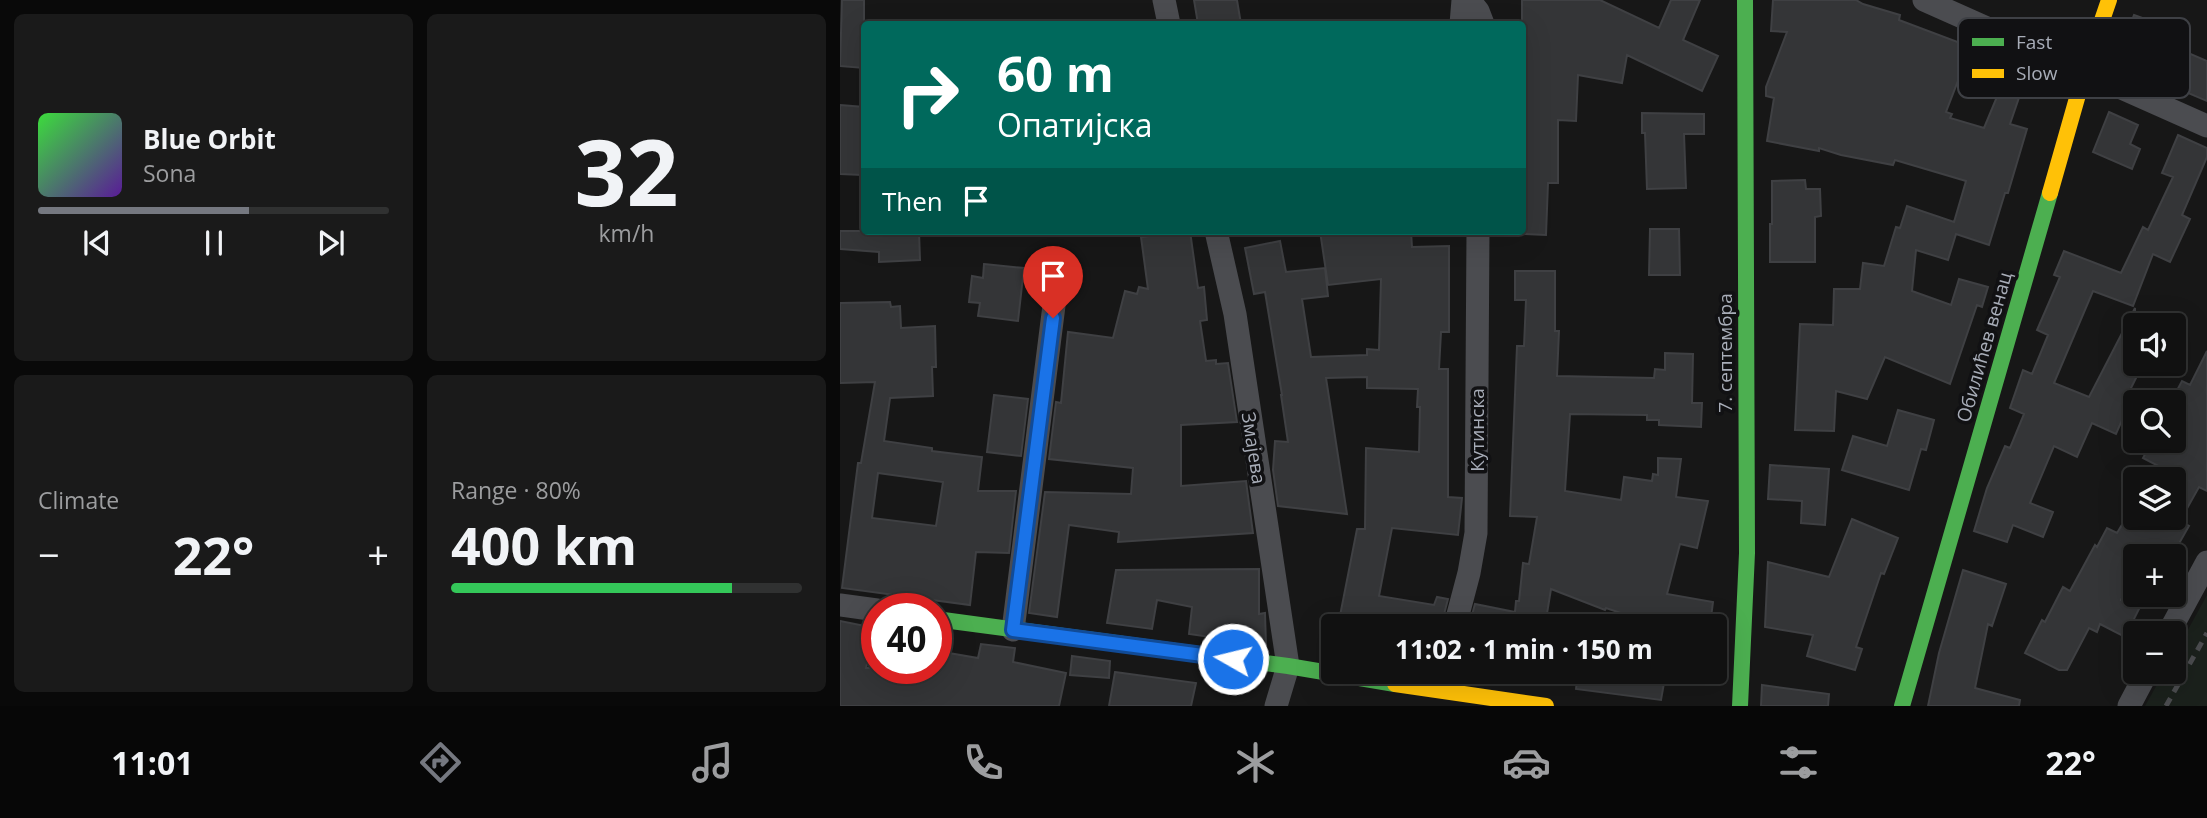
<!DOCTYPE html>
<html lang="en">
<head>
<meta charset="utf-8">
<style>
	:root { --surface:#111; --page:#1a1a1a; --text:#f1f3f6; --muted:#9c9d9f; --line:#303131; --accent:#757880 }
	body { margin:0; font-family:"Open Sans",sans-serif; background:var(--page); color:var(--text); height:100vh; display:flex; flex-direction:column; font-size:26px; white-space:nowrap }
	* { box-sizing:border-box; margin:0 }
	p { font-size:23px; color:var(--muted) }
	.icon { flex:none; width:38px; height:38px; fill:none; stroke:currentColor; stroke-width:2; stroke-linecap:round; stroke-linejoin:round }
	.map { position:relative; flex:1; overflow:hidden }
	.panel { display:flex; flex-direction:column; gap:14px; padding:14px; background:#090909; width:840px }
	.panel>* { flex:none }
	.hud { position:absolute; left:21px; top:21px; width:665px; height:214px; border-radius:7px; box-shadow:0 7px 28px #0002,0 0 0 2px var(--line); background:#00695c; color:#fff; overflow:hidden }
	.fabs { position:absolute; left:1283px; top:313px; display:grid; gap:14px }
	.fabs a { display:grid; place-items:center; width:63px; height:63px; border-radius:7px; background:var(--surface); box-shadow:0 7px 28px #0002,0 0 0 2px var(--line); font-size:35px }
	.speed { position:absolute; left:21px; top:593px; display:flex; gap:14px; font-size:35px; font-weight:700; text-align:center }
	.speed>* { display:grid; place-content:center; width:91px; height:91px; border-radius:50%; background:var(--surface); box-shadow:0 7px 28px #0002,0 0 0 2px var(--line); line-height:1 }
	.speed .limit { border:10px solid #d22; background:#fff; color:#111 }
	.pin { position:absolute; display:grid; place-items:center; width:60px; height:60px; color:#fff; margin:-72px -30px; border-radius:50% 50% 50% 0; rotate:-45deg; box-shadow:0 0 7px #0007 }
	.pin .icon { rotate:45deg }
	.me { position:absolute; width:77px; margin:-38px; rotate:278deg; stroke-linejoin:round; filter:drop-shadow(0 0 5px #0008) }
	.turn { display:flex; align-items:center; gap:24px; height:147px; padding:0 21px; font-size:32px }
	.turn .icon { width:91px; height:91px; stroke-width:2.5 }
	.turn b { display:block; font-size:49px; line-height:60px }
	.then { display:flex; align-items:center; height:66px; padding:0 21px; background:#0003; gap:14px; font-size:26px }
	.big { font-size:52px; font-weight:700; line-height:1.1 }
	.panel .card { flex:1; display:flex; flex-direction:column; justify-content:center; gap:10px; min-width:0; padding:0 24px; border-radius:10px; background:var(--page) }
	.panel .dial { align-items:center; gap:0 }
	.dial b { font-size:91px; line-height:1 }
	.song { display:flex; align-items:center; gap:21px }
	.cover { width:84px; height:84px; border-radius:10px; background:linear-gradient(135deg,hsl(120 70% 55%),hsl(270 70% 35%)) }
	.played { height:7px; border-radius:4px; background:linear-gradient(90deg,var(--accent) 60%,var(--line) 60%) }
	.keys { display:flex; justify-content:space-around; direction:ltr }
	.heat { display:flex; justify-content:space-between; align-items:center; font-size:38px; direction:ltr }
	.charge { height:10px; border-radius:5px; background:linear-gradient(90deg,#34c759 80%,var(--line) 0) }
	.panel .tiles { flex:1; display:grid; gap:14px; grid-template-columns:repeat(2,1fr) }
	.trip { position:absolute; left:481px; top:614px; width:406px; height:70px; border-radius:7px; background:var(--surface); box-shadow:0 7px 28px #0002,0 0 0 2px var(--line); font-weight:700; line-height:70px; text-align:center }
	.tab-bar { display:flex; height:112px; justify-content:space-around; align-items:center; background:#070707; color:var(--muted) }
	.tab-bar .icon { width:49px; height:49px }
	.tab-bar .selected { color:var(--accent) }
	.tab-bar b { font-size:32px; color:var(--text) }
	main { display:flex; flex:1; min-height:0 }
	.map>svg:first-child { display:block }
	.green { fill:#1b211c }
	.building { fill:#343537; stroke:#3f4043; stroke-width:2; fill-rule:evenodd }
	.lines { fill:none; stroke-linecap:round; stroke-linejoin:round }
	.street { stroke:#4b4c50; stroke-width:23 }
	.fast { stroke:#4caf50; stroke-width:16 }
	.slow { stroke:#ffc107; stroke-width:16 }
	.rail { stroke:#4b4c4f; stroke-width:5; stroke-dasharray:9 7; stroke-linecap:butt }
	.route-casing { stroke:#114b97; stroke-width:18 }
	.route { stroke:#1a73e8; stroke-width:12 }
	.labels { text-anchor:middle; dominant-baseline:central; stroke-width:7; stroke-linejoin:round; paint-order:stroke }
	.street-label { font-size:19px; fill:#a8adb8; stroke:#111113 }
	.key { fill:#111113; stroke:#3e4045; stroke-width:2 }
	.key-label { font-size:19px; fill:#a8adb8 }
</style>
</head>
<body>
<main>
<section class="panel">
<div class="tiles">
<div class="card">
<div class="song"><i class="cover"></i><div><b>Blue Orbit</b><p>Sona</p></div></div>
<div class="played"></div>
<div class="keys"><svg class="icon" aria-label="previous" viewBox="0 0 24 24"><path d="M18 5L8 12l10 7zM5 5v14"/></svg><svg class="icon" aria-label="pause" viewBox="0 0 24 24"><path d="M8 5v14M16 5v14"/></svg><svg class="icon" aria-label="next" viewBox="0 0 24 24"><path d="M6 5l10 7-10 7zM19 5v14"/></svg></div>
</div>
<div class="card dial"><b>32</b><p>km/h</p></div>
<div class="card"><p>Climate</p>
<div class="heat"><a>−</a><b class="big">22°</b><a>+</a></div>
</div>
<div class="card"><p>Range · 80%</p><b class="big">400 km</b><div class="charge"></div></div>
</div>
</section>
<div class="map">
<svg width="1367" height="706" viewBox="0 0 1367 706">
	<rect width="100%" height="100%" fill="#171717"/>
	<path class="green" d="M 1367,595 L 1367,706 L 1305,706 L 1324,672 L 1334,672 L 1334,655 Z"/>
	<path class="building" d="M 2,0 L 24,0 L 24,68 L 0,66 Z
		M 354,0 L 397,0 L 401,24 L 358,24 Z
		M 682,0 L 760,0 L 819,28 L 831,0 L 860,0 L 843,40 L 878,56 L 862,91 L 787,55 L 782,83 L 738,75 L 736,121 L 718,120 L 718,183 L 708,183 L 706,235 L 682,234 Z
		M 933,0 L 1016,0 L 1023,4 L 1060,15 L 1059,20 L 1131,47 L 1106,112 L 1112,114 L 1110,118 L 1144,128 L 1166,75 L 1184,83 L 1170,124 L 1187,129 L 1168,193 L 1165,193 L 1149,245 L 1116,234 L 1108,260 L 1076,250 L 1072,291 L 1111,305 L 1119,279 L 1148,287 L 1142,307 L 1137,305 L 1110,384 L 1045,357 L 1027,399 L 996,391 L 994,431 L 955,430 L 960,324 L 993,325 L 994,289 L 1020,289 L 1023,263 L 1044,266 L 1056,227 L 1060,228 L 1067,206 L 1114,222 L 1126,181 L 1055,160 L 1053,165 L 1001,155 L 979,148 L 979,151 L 927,141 L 934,98 L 926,96 L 926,87 L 947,32 L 931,31 Z
		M 1294,15 L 1325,26 L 1320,39 L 1326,41 L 1325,43 L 1367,61 L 1367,101 L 1334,87 L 1336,83 L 1277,60 Z
		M 0,105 L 24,107 L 22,175 L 0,174 Z
		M 1269,112 L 1298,125 L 1290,144 L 1300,149 L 1292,169 L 1253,152 Z
		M 802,113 L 864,114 L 864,134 L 844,134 L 846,188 L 807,189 L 805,133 L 802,133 Z
		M 1338,135 L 1367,148 L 1367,157 L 1342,215 L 1350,219 L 1330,262 L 1313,254 L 1293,306 L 1253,291 L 1214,383 L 1249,397 L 1295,308 L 1295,364 L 1303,364 L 1288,394 L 1293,395 L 1276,434 L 1252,423 L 1237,457 L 1214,446 L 1190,503 L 1213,512 L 1203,537 L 1173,525 L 1167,542 L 1134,531 L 1147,488 L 1165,446 L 1170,448 L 1184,414 L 1170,408 L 1183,370 L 1192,374 L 1208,335 L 1197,330 L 1220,277 L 1214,275 L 1224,251 L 1281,273 L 1303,227 L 1308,230 L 1333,177 L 1322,173 Z
		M 965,180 L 966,189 L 980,189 L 981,216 L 975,217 L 975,262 L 930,262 L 930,224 L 932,224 L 932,181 Z
		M 810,229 L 839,229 L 840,275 L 809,275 Z
		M 0,231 L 79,231 L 80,260 L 39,262 L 39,252 L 0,249 Z
		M 350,231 L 358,288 L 364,287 L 367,320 L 360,321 L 366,361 L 376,360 L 376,364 L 388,363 L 397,422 L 341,425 L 341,486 L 406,481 L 413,533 L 278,542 L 279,532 L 229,525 L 217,617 L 189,613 L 205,492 L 291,494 L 293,468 L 209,459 L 216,402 L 221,403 L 228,332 L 273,338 L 285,291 L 297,294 L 299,287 L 308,289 L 301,237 Z
		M 480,231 L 571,231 L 572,247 L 609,246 L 609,332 L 601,332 L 599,369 L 608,369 L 608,497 L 622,498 L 618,535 L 552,528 L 539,596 L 594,605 L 597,597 L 608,599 L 601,626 L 498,626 L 517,529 L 525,529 L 526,448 L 579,452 L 580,407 L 577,407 L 578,389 L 527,388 L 527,377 L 486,378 L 507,514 L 438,506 L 433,470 L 435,441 L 448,442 L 441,395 L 442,395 L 425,292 L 414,294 L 405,248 L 440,241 L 446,272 L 485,268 L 488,296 L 462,299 L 471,357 L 527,355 L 527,349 L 539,350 L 541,279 L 488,285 Z
		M 144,264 L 184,268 L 178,321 L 138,316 L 140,303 L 129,302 L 132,276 L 143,278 Z
		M 675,271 L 715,271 L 715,331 L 719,331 L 717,376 L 814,378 L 815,369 L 825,370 L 825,353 L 853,354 L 852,403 L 862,403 L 861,427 L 819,425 L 819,420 L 807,420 L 807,415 L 730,414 L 725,491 L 781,500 L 784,477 L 812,481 L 813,474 L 818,475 L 818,458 L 841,459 L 836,497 L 868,501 L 857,548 L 840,544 L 827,594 L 873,602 L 870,625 L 813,616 L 810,623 L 766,608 L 765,610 L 711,589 L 705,626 L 629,626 L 635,604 L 675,612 L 676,601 L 679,601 L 683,563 L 689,564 L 697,517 L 670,516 L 677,346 L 684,346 L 686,300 L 675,300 Z
		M 50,302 L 51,307 L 60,306 L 61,328 L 95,326 L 96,367 L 92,367 L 93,396 L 50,398 L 44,441 L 92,448 L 92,451 L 142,457 L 138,491 L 176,491 L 169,553 L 136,552 L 130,605 L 2,588 L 18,463 L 21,463 L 35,382 L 0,383 L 0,303 ZM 38,473 L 103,482 L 96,526 L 32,518 Z
		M 1367,351 L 1367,491 L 1359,487 L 1340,521 L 1349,526 L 1333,554 L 1316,544 L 1311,556 L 1295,556 L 1295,570 L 1281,600 L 1299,609 L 1285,637 L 1260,624 L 1257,632 L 1249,628 L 1227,670 L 1219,670 L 1185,653 L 1202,620 L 1205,622 L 1223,587 L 1230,591 L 1255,545 L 1257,547 L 1267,528 L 1277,533 L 1286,518 L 1334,518 L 1334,474 L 1303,458 L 1312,441 L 1334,441 L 1334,396 L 1342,381 L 1350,385 Z
		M 154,395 L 188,399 L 181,456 L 147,452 Z
		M 1058,410 L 1094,420 L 1086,450 L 1081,449 L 1069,490 L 1002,470 L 1013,436 L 1047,446 Z
		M 930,465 L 989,469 L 985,525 L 961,523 L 962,501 L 928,499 Z
		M 1012,519 L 1058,538 L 1044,574 L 1041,573 L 1016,647 L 1022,649 L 1015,670 L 967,656 L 973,635 L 925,627 L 928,562 L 989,577 Z
		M 419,569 L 419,614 L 425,613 L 426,645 L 349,634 L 352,607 L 317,600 L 312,629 L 267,623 L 276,570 Z
		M 1123,570 L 1166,584 L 1152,626 L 1148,624 L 1135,688 L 1180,700 L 1179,706 L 1088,706 L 1099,653 Z
		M 0,621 L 35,628 L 26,668 L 96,668 L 97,651 L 138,658 L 141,644 L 175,648 L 173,662 L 226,673 L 219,706 L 0,706 Z
		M 232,656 L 270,661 L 269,678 L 230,675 Z
		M 275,672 L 356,683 L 351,706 L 269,706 Z
		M 738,672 L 826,672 L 821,700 L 736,689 Z
		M 922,685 L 989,694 L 988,706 L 921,706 Z"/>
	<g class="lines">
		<path class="street" d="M 324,0 L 329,24
			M 629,0 L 638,11 L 643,24
			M 1084,0 L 1367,126
			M 621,24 L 623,0
			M 376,231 L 395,314 L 448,666 L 436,706
			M 0,605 L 37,610
			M 615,626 L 629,573 L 636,533 L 638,231
			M 173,630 L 219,266
			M 1328,634 L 1367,562
			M 1289,706 L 1307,672"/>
		<path class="fast" d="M 96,619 L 448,666 L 555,684
			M 900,706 L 907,553 L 905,0
			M 1062,706 L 1210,193"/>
		<path class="slow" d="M 1210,193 L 1245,70 L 1269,0
			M 555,684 L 706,706"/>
		<path class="rail" d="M 1326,706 L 1367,633"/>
	</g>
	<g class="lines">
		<g class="route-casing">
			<path id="route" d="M 213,318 L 173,630 L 393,659"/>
		</g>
		<use href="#route" class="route"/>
	</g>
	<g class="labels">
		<g class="street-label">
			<text transform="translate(1144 347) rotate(-74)">Обилићев венац</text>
			<text transform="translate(885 353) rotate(-90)">7. септембра</text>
			<text transform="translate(637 430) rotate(-90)">Кутинска</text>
			<text transform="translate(414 448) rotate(81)">Змајева</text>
		</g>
	</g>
	<rect x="1118" y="18" width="232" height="80" rx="10" class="key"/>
	<rect x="1132" y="38" width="32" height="8" fill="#4caf50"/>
	<rect x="1132" y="69" width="32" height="9" fill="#ffc107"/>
	<g class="key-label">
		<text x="1176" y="49">Fast</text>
		<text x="1176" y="80">Slow</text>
	</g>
</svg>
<div class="fabs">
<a><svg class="icon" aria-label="sound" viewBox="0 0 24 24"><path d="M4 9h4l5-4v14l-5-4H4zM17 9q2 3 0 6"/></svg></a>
<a><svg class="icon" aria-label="search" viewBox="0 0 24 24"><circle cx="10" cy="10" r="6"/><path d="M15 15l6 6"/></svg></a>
<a><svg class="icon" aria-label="layers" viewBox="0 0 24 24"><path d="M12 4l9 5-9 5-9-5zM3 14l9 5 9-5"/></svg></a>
<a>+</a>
<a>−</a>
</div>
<div class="speed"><div class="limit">40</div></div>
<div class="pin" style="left:213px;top:318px;background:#d93025"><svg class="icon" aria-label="arrive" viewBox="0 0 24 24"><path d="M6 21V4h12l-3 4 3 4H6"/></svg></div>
<svg class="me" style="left:393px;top:659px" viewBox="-20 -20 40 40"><circle r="17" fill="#1a73e8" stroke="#fff" stroke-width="3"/><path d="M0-11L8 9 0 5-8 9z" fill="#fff"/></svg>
<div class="trip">11:02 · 1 min · 150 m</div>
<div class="hud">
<div class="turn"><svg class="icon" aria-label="right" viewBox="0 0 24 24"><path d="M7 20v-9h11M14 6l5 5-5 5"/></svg><div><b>60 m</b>Опатијска</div></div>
<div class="then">Then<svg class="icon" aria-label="arrive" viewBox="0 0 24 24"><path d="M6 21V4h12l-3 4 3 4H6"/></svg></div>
</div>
</div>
</main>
<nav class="tab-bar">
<b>11:01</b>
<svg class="icon selected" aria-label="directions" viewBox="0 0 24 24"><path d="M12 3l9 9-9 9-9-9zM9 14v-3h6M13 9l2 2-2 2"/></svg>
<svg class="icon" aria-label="music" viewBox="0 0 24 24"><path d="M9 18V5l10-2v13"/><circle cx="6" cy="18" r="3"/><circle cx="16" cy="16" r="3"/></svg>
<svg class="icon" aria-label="phone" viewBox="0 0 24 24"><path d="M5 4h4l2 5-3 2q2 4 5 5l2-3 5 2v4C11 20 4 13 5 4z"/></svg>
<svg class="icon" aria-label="climate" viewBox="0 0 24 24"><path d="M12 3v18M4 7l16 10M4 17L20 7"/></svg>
<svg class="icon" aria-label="car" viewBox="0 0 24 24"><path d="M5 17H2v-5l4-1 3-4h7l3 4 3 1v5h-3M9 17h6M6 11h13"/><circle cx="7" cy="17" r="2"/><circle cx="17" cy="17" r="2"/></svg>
<svg class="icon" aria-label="filters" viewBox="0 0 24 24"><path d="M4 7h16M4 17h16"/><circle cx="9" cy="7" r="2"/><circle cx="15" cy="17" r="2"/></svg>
<b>22°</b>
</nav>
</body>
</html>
